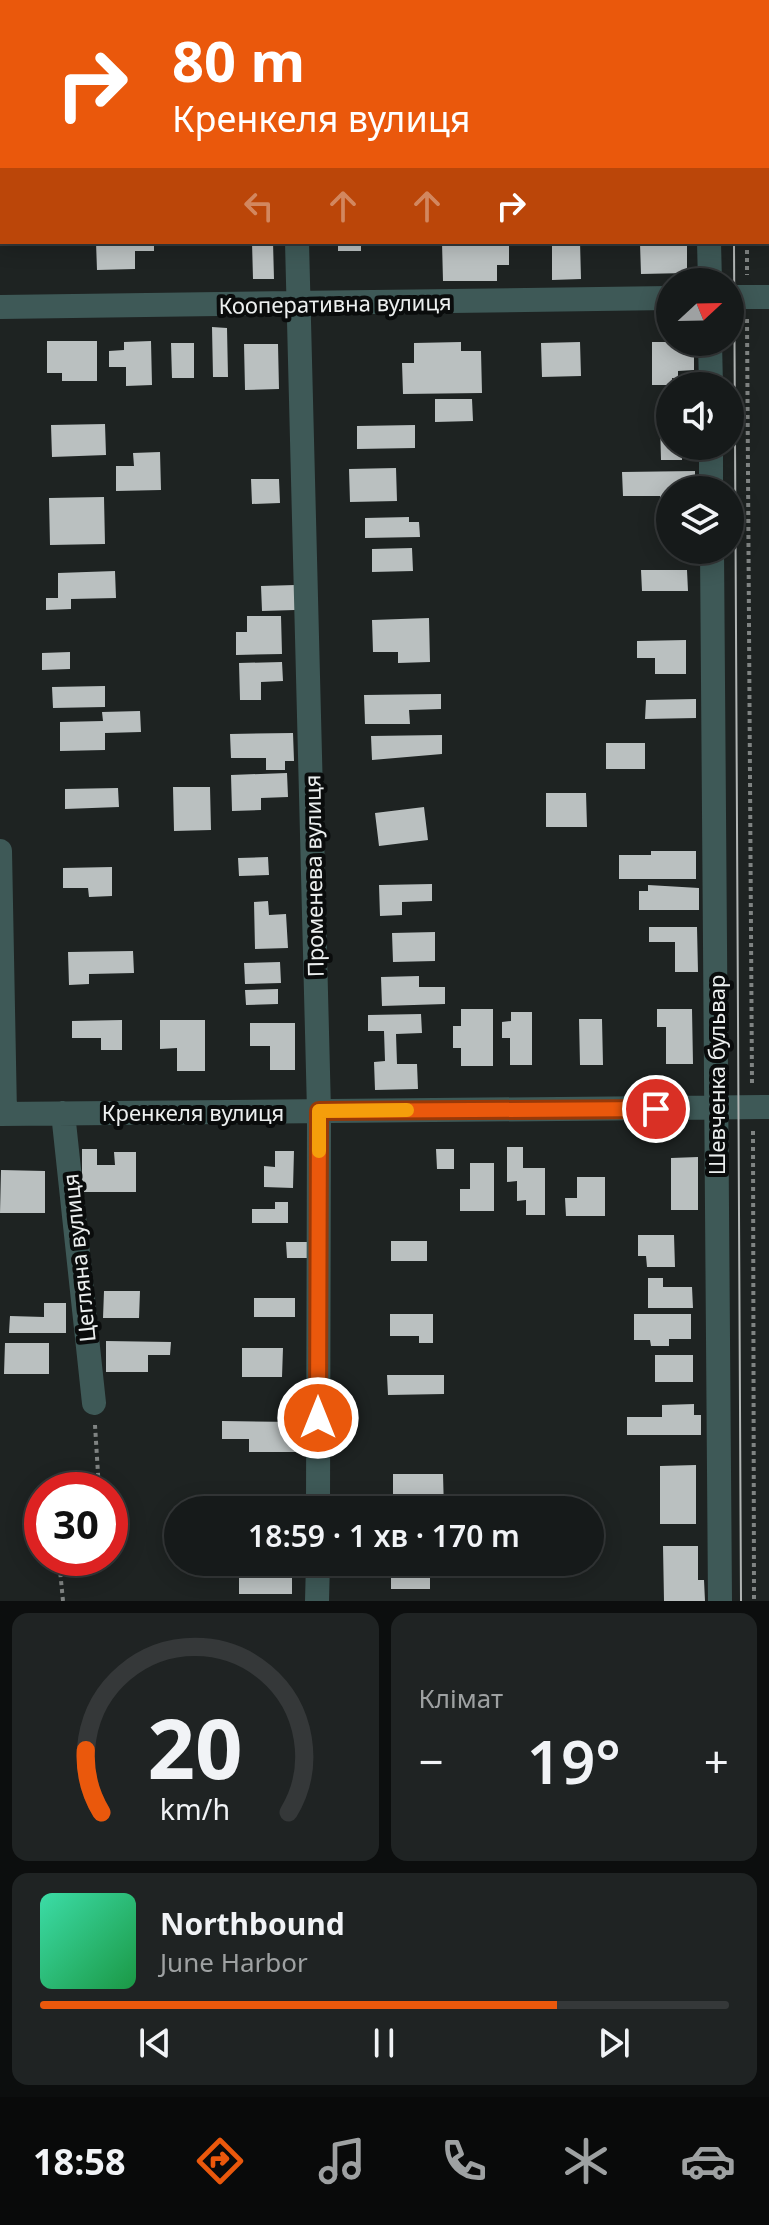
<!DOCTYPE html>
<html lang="uk">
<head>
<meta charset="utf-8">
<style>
	:root { --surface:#161a1a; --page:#1f2323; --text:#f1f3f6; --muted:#9ea1a2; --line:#353839; --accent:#ea580c }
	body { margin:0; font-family:"Noto Sans",sans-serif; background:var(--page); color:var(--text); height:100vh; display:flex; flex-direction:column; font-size:30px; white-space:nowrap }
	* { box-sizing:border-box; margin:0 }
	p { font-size:26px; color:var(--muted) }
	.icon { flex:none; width:44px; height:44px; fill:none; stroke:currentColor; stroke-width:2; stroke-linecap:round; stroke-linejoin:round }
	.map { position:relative; height:1601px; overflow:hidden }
	.sheet { display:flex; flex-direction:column; gap:12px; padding:12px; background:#0c0e0e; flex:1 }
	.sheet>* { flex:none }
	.top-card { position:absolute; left:0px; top:0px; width:770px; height:244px; box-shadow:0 4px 20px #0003,0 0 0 2px var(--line); background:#ea580c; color:#fff; overflow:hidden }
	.needle { width:52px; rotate:68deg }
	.controls { position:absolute; left:656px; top:268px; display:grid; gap:16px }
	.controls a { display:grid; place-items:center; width:88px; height:88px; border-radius:50%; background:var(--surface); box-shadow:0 4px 20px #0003,0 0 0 2px var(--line); font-size:40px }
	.speed { position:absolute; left:24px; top:1472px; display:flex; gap:16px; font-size:40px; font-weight:700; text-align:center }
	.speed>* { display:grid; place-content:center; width:104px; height:104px; border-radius:50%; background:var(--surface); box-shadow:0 4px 20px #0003,0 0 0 2px var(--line); line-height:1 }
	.speed .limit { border:12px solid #d22; background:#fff; color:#111 }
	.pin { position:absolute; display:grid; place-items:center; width:68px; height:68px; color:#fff; margin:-34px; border:4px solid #fff; border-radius:50%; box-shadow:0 2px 8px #0007 }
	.me { position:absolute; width:88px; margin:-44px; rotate:0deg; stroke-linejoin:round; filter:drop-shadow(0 0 6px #0008) }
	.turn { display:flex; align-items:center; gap:28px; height:168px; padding:0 40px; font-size:36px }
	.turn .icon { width:104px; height:104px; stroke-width:2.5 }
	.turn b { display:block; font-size:56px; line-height:68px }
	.lanes { display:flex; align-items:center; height:76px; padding:0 40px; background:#0003; justify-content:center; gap:40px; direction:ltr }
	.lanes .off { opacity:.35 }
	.big { font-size:60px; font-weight:600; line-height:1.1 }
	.sheet .widget { flex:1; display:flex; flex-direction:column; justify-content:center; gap:12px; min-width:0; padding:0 28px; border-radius:16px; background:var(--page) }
	.sheet .dial { align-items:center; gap:0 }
	.dial svg { height:208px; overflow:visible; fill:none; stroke:var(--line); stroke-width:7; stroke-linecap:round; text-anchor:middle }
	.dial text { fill:var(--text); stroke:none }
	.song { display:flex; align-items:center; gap:24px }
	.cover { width:96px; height:96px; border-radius:12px; background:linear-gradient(135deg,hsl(160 70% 55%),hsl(140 70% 35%)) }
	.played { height:8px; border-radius:4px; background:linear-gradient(90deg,var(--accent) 75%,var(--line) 75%) }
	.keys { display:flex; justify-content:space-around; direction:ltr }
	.heat { display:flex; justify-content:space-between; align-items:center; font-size:44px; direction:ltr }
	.sheet .tiles { flex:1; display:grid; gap:12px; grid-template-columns:1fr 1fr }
	.widget:last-child { grid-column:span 2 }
	.trip { position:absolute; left:164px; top:1496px; width:440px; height:80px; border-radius:40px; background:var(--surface); box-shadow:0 4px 20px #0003,0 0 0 2px var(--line); font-weight:600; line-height:80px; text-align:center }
	.tabs { display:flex; height:128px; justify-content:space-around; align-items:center; background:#090a0a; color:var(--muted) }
	.tabs .icon { width:56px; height:56px }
	.tabs .on { color:var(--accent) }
	.tabs b { font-size:36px; color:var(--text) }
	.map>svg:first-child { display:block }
	.building { fill:#bac0c0 }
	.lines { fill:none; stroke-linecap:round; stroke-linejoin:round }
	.path { stroke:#7f8382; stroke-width:4; stroke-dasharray:4 4; stroke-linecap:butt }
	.minor { stroke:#3e5957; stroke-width:24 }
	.tram { stroke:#b2b6b5; stroke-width:2 }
	.route-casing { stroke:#983908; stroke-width:20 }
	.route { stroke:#ea580c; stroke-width:14 }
	.slow { stroke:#f59e0b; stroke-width:14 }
	.labels { text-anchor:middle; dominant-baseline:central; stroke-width:8; stroke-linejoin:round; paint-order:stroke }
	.street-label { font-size:22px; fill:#ecefef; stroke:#0a0c0c }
</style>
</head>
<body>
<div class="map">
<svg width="769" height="1601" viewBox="0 0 769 1601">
	<rect width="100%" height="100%" fill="#1e2322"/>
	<path class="building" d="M 96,242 L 154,242 L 154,251 L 135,251 L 135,269 L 97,270 Z
		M 252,242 L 273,242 L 274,279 L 253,279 Z
		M 338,242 L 361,242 L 361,251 L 338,251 Z
		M 442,242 L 509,242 L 509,265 L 497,265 L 497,281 L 443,281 Z
		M 552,242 L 580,242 L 581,279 L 552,280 Z
		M 640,243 L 687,243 L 687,273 L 641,274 Z
		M 212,327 L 227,328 L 228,377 L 213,377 Z
		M 47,341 L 97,341 L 97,381 L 62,381 L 62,373 L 47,373 Z
		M 151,341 L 152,385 L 126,386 L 126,367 L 109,367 L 109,351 L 124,350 L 124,342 Z
		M 461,342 L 461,351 L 481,351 L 482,393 L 403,394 L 402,363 L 414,363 L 414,343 Z
		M 580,342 L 581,376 L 542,377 L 541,343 Z
		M 652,342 L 694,342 L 694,370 L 678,371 L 678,379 L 672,378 L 672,385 L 652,385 Z
		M 171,343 L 194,343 L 194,378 L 172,378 Z
		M 244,344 L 278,344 L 279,389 L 245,390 Z
		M 435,399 L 472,399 L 473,421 L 435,422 Z
		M 660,421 L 670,421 L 670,446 L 698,446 L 698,450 L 682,450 L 682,460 L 661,460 Z
		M 105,424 L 106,455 L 52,457 L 51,425 Z
		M 415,425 L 415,448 L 357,449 L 357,426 Z
		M 160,452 L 161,490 L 116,491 L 116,466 L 134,466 L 133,453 Z
		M 396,468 L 397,501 L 350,502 L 349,469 Z
		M 695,471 L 695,490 L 670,490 L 670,509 L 660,510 L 660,496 L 623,496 L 622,472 Z
		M 251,479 L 279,479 L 280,503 L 252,504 Z
		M 104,497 L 105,544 L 50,545 L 49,498 Z
		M 409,517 L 409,522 L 419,522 L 420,537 L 365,538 L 365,518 Z
		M 412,548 L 413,571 L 372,572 L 372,549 Z
		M 641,570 L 687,570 L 688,591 L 642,591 Z
		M 115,571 L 116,598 L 71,599 L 71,609 L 46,610 L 46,598 L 58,598 L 58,573 Z
		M 295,585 L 295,610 L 262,611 L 261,586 Z
		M 247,616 L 281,616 L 282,654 L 236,655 L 236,632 L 247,632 Z
		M 429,618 L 430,662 L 398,663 L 398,652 L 373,652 L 372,620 Z
		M 686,640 L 686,674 L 655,674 L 655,658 L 637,658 L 637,641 Z
		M 70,652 L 70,669 L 42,670 L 42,653 Z
		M 282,662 L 283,681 L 261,682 L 261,700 L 240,700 L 239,663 Z
		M 105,686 L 105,707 L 53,708 L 52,687 Z
		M 441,694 L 441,709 L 409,710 L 410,724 L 365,724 L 364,695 Z
		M 696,699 L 696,718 L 645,719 L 646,700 Z
		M 140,711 L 141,732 L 105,733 L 105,750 L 60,751 L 60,722 L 103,721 L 102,712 Z
		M 293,733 L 294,761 L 285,761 L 285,770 L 266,770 L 266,758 L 231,758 L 230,734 Z
		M 442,735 L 442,754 L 372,760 L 371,736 Z
		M 606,743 L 645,743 L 645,769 L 606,769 Z
		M 287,773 L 288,797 L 261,798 L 261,810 L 232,811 L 231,775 Z
		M 173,787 L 210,787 L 211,830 L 174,831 Z
		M 118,788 L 119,807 L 65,809 L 65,789 Z
		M 546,793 L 586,793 L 587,827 L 546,827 Z
		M 424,807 L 428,840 L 379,846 L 375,813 Z
		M 651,851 L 696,851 L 696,879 L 619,879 L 619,855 L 651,855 Z
		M 268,857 L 269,875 L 239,876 L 238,858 Z
		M 112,867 L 112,896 L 89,897 L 88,888 L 63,888 L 63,868 Z
		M 432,884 L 432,901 L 402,902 L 402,915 L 380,916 L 379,885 Z
		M 648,885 L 699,888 L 699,910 L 639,910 L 639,891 L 648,891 Z
		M 268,901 L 269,915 L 286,914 L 288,948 L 255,949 L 254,902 Z
		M 649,927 L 697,927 L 698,972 L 675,972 L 675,942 L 649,942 Z
		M 435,932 L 435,961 L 393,962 L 392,933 Z
		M 133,951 L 134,973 L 89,974 L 89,984 L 69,985 L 68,952 Z
		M 280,962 L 281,983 L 245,984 L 244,963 Z
		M 419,976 L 419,987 L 445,987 L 445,1004 L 382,1006 L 381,977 Z
		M 278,989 L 278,1004 L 246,1005 L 245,990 Z
		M 461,1009 L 493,1009 L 493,1066 L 461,1066 L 461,1048 L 453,1048 L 453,1026 L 461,1026 Z
		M 657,1009 L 692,1009 L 693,1064 L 666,1064 L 666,1027 L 657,1027 Z
		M 511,1012 L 532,1012 L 532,1065 L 510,1065 L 510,1038 L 502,1038 L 502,1022 L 511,1021 Z
		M 421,1014 L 422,1033 L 396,1034 L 397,1064 L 417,1064 L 418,1089 L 375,1090 L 374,1062 L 385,1061 L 384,1031 L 368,1031 L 368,1015 Z
		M 579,1019 L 602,1019 L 603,1065 L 580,1065 Z
		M 122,1020 L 122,1050 L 101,1050 L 101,1038 L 72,1038 L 72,1021 Z
		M 160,1020 L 205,1020 L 205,1071 L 177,1071 L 177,1048 L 160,1049 Z
		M 250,1023 L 295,1023 L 295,1070 L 270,1070 L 270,1046 L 250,1046 Z
		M 507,1147 L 523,1147 L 523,1168 L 545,1168 L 545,1215 L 526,1215 L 526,1200 L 517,1201 L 517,1181 L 507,1182 Z
		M 82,1149 L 97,1149 L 97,1165 L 115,1165 L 114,1152 L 136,1152 L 136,1192 L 82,1192 Z
		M 436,1149 L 454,1149 L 454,1169 L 437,1169 Z
		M 275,1151 L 294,1151 L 293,1188 L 264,1187 L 264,1166 L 275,1167 Z
		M 698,1157 L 698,1210 L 671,1210 L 671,1158 Z
		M 470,1163 L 494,1163 L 494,1211 L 460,1211 L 460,1189 L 470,1189 Z
		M 1,1170 L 45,1171 L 45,1213 L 0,1213 Z
		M 577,1177 L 605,1177 L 605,1216 L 566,1216 L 565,1198 L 577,1198 Z
		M 275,1202 L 288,1202 L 288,1223 L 252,1223 L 252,1209 L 275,1209 Z
		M 638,1235 L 674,1235 L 675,1267 L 647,1267 L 646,1256 L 638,1256 Z
		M 391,1241 L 427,1241 L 427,1261 L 391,1261 Z
		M 286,1242 L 309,1242 L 308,1258 L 287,1258 Z
		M 648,1278 L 663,1278 L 663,1287 L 692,1287 L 693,1308 L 648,1308 Z
		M 104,1291 L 140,1291 L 139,1318 L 103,1318 Z
		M 254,1298 L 295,1298 L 295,1317 L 254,1317 Z
		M 44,1303 L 66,1303 L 66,1333 L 9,1333 L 10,1316 L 44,1317 Z
		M 390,1314 L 433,1314 L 433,1343 L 419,1343 L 419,1336 L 390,1336 Z
		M 634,1314 L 691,1314 L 691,1339 L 669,1339 L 669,1346 L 651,1346 L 650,1340 L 634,1340 Z
		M 106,1341 L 171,1342 L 170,1355 L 148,1355 L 148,1372 L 106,1372 Z
		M 5,1343 L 49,1343 L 49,1374 L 4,1374 Z
		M 242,1348 L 283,1348 L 282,1377 L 242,1377 Z
		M 655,1355 L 693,1355 L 693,1382 L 655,1382 Z
		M 387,1375 L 444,1375 L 444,1394 L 388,1395 Z
		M 694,1404 L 694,1415 L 701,1415 L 701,1435 L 627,1435 L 627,1417 L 662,1417 L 662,1405 Z
		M 222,1421 L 295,1422 L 295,1452 L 249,1452 L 249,1439 L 222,1439 Z
		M 696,1465 L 696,1524 L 660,1524 L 660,1466 Z
		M 393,1474 L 443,1474 L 444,1510 L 404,1510 L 403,1502 L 393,1501 Z
		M 237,1501 L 297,1501 L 297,1510 L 237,1510 Z
		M 663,1546 L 698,1546 L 698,1580 L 704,1580 L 705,1601 L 664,1601 Z
		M 391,1564 L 430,1564 L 430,1589 L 391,1589 Z
		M 239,1570 L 292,1570 L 292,1594 L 239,1594 Z"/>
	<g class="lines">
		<path class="path" d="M 746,0 L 746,2
			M 747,242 L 747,275
			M 747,319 L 752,1083
			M 753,1131 L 754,1601
			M 95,1425 L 99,1490
			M 63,1601 L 60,1570 L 104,1566 L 104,1558"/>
		<path class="minor" d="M 705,0 L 705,2
			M 304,2 L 304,0
			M 297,242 L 319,1111 L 318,1510
			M 709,242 L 710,282
			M 730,297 L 769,297
			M 0,307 L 670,298
			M 710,342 L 711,386
			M 711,446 L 711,490
			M 712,550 L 720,1601
			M 0,851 L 5,1114
			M 63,1113 L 94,1403
			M 0,1114 L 769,1107
			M 317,1601 L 318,1562"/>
		<path class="tram" d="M 722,0 L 722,2
			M 734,242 L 741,1601"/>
	</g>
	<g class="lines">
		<g class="route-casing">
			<path id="route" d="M 318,1418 L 319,1111 L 656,1109"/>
		</g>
		<use href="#route" class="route"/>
		<path class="slow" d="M 319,1151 L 319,1111 L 407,1110"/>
	</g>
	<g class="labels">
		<g class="street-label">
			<text transform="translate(335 303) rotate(-1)">Кооперативна вулиця</text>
			<text transform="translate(313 876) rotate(-91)">Променева вулиця</text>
			<text transform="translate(716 1075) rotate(-90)">Шевченка бульвар</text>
			<text x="193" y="1112">Кренкеля вулиця</text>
			<text transform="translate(78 1258) rotate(-96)">Цегляна вулиця</text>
		</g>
	</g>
</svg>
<div class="controls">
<a><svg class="needle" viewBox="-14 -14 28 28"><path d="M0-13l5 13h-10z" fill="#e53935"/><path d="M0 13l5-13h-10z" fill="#9ea1a2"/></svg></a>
<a><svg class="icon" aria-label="sound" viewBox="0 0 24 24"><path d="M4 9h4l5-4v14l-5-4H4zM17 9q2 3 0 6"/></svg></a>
<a><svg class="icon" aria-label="layers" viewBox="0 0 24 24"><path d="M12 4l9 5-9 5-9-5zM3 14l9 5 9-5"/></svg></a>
</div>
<div class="speed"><div class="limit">30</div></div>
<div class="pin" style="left:656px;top:1109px;background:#d93025"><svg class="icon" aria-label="arrive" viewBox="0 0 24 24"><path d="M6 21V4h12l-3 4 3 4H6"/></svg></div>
<svg class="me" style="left:318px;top:1418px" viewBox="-20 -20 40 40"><circle r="17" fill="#ea580c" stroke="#fff" stroke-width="3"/><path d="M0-11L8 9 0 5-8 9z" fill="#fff"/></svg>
<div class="trip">18:59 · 1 хв · 170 m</div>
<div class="top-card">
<div class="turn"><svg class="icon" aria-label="right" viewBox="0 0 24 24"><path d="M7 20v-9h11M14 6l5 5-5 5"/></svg><div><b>80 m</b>Кренкеля вулиця</div></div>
<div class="lanes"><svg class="icon off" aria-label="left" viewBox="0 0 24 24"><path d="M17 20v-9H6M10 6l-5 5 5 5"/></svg><svg class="icon off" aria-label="ahead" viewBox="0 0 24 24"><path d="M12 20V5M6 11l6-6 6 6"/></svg><svg class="icon off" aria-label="ahead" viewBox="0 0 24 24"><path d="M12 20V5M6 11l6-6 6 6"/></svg><svg class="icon" aria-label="right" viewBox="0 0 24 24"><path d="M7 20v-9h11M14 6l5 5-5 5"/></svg></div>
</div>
</div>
<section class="sheet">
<div class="tiles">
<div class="widget dial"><svg viewBox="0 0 100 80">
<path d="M14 69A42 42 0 1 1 86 69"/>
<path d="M14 69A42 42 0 0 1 8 45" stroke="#ea580c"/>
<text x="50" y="56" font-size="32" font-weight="700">20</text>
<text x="50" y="72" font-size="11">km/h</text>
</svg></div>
<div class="widget"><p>Клімат</p>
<div class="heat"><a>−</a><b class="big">19°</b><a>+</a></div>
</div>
<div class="widget">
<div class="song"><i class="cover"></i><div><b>Northbound</b><p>June Harbor</p></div></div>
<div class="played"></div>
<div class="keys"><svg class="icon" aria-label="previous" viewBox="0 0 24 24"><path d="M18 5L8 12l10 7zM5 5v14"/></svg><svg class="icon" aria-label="pause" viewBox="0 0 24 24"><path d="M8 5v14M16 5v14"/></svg><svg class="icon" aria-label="next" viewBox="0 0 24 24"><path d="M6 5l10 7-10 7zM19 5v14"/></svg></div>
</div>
</div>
</section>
<nav class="tabs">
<b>18:58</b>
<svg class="icon on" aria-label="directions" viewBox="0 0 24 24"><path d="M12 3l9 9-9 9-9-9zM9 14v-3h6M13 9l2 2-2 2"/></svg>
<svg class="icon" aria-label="music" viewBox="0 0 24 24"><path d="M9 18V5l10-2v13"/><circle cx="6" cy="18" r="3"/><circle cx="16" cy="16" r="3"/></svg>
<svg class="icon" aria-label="phone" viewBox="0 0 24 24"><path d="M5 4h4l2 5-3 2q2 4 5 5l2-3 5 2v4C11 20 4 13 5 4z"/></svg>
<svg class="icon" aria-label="climate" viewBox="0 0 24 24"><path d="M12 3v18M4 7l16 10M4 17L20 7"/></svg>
<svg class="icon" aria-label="car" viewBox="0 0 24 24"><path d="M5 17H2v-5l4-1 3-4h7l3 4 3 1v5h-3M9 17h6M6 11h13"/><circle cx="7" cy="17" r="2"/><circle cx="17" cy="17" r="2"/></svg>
</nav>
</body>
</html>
